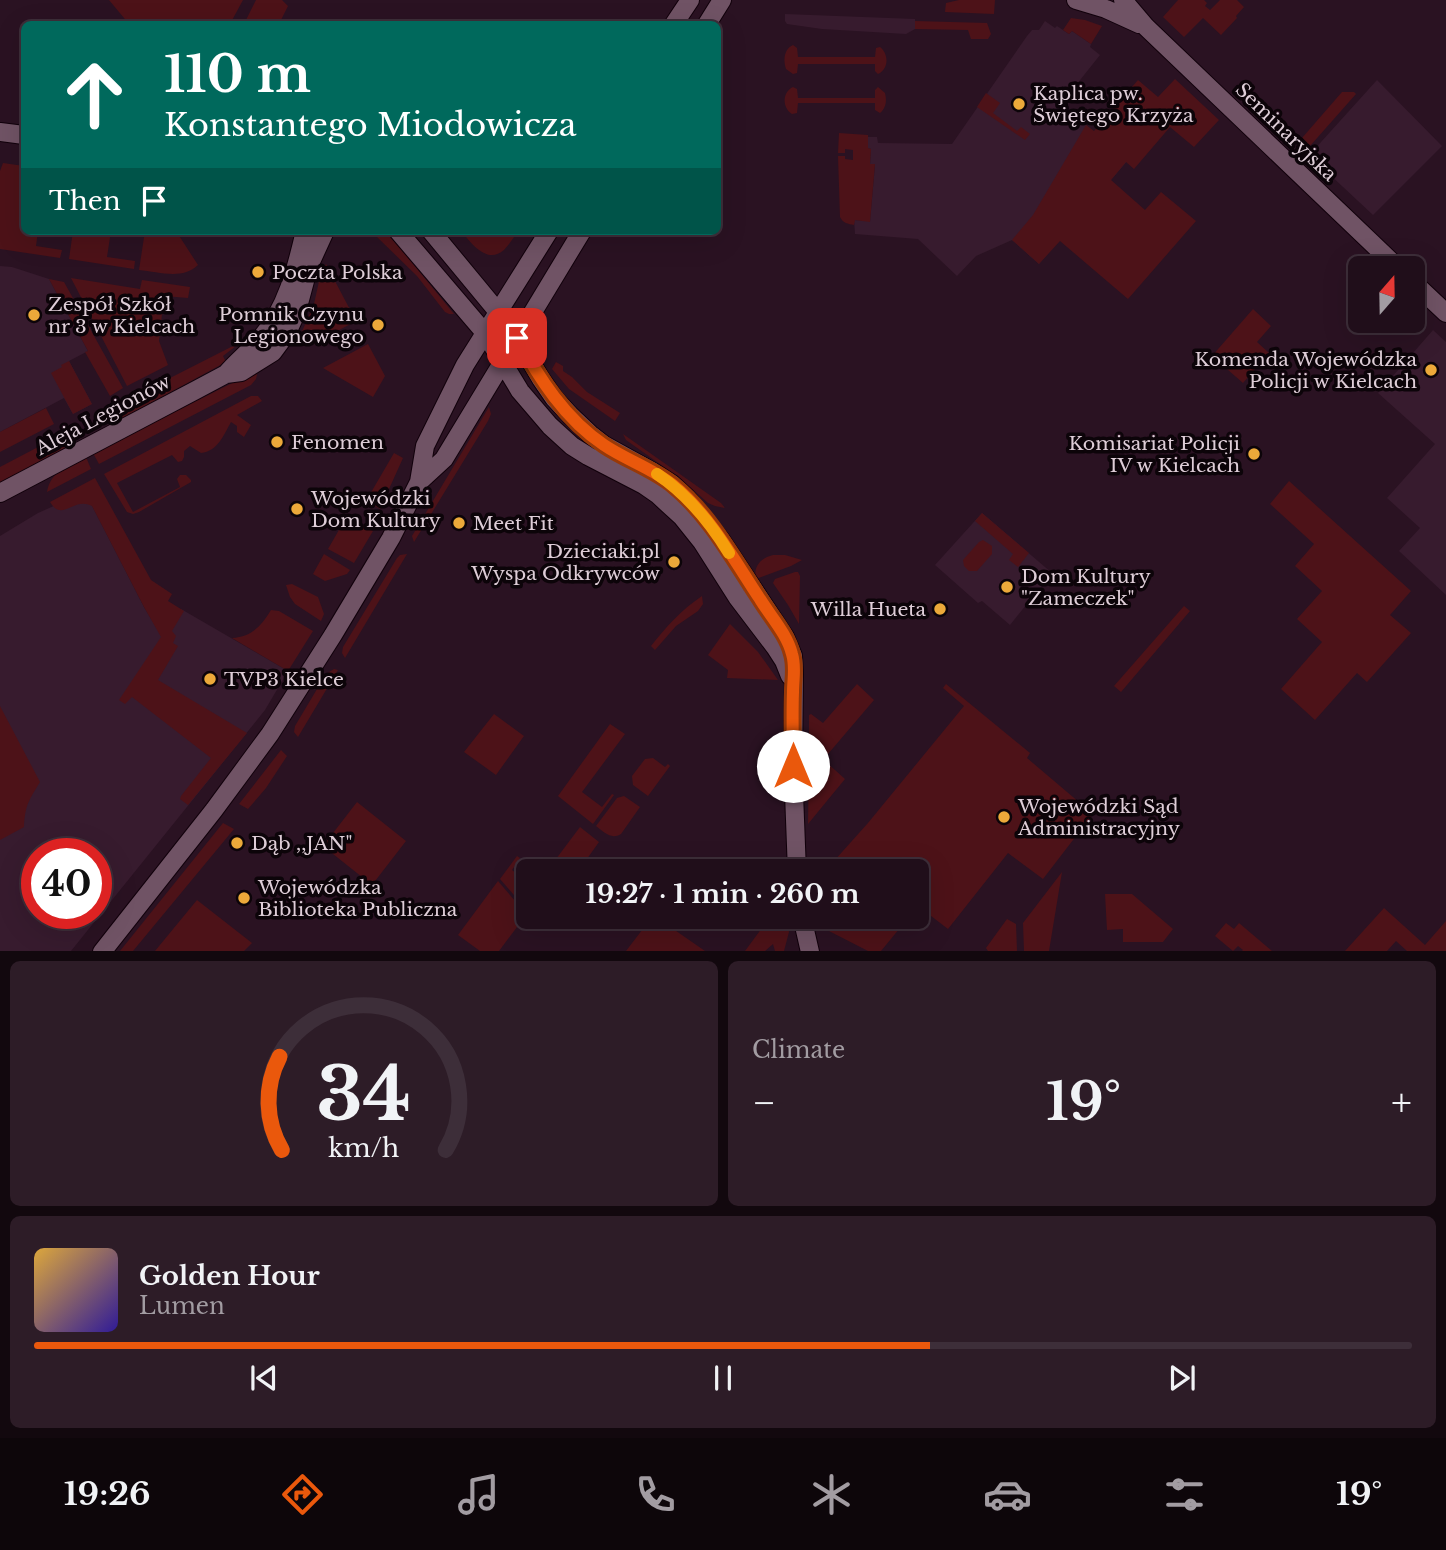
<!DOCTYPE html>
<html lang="en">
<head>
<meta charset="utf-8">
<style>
	:root { --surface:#200e1a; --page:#2d1c27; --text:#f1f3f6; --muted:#a29ca2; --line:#3d2e39; --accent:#ea580c }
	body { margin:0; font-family:"Libre Baskerville",serif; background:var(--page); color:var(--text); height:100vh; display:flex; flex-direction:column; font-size:26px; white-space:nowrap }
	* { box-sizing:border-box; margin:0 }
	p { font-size:23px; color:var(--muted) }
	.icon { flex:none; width:38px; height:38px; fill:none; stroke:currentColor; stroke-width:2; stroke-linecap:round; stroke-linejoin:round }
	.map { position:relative; height:951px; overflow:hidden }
	.sheet { display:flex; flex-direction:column; gap:10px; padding:10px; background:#12080e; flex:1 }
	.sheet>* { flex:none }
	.hud { position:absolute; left:21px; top:21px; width:700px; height:214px; border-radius:10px; box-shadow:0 7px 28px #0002,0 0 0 2px var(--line); background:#00695c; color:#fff; overflow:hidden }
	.needle { width:46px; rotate:20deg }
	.buttons { position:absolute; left:1348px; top:256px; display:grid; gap:14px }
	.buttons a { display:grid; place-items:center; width:77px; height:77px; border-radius:10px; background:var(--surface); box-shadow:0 7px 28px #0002,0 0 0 2px var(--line); font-size:35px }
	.speed { position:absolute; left:21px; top:838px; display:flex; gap:14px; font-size:35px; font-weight:700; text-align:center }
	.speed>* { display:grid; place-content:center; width:91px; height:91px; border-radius:50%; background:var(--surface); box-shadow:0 7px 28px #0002,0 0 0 2px var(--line); line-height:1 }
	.speed .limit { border:10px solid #d22; background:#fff; color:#111 }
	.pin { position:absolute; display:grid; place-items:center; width:60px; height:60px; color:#fff; margin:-30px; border-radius:14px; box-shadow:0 4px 10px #0006 }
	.me { position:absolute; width:77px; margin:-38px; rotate:0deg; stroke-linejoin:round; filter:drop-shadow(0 0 5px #0008) }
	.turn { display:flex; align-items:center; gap:24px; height:147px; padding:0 28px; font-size:32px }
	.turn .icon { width:91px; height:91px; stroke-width:2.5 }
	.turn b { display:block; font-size:49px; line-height:60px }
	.then { display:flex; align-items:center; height:66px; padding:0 28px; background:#0003; gap:14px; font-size:26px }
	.big { font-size:52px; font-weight:700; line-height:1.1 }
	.sheet .tile { flex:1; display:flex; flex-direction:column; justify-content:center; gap:10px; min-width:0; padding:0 24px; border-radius:10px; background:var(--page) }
	.sheet .dial { align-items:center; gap:0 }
	.dial svg { height:182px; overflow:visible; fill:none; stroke:var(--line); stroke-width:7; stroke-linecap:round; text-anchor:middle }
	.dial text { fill:var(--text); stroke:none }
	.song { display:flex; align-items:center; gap:21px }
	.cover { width:84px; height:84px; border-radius:10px; background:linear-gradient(135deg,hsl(40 70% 55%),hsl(250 70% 35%)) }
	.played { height:7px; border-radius:4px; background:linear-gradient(90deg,var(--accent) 65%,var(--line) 65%) }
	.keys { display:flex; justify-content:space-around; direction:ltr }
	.heat { display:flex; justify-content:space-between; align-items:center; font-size:38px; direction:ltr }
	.sheet .tiles { flex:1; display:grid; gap:10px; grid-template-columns:1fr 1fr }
	.tile:last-child { grid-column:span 2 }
	.trip { position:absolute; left:516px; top:859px; width:413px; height:70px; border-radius:10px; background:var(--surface); box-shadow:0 7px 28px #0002,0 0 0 2px var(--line); font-weight:700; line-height:70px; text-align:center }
	.tab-bar { display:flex; height:112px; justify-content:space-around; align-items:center; background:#0d060a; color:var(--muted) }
	.tab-bar .icon { width:49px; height:49px }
	.tab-bar .on { color:var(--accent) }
	.tab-bar b { font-size:32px; color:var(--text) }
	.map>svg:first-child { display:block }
	.built { fill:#371b2e; fill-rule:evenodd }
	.green { fill:#4d1218 }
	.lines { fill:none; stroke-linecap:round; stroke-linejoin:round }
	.minor-casing { stroke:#11010b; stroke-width:20 }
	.minor { stroke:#705365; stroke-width:18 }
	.route-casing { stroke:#983908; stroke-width:18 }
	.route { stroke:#ea580c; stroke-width:12 }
	.slow { stroke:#f59e0b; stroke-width:12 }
	.poi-dot { fill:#eca93a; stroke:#0c0409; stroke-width:2.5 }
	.labels { text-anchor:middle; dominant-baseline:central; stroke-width:7; stroke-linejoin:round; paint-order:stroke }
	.poi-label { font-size:19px; fill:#decdd7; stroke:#0c0409; text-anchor:start }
	.street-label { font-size:19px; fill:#decdd7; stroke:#0c0409 }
</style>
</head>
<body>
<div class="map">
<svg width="1446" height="952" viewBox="0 0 1446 952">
	<rect width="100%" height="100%" fill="#2a1222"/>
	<path class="built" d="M 785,14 L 915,19 L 915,29 L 906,34 L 822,29 L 787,24 L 785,21 Z
		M 1045,21 L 1055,28 L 1057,26 L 1069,34 L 1072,31 L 1091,44 L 1090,47 L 1100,55 L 1061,104 L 1128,160 L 1039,264 L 1012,240 L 976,256 L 957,276 L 918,239 L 855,234 L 854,220 L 870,221 L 875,164 L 870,164 L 871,149 L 868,148 L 868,137 L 877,137 L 878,143 L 952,144 L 1027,36 L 1032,30 L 1039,30 Z
		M 1377,80 L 1442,146 L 1373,215 L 1312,158 L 1312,152 Z
		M 0,266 L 12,267 L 49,279 L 88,351 L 69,361 L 92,404 L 73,414 L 64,398 L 0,432 Z
		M 1433,330 L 1446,342 L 1446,595 L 1399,551 L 1420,528 L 1387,498 L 1435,444 L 1378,393 Z
		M 85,492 L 144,607 L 162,637 L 181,609 L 288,671 L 265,710 L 71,951 L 0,951 L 0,536 L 38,513 ZM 37,854 L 96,854 L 96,914 L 37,914 Z
		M 982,513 L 1052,573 L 1010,625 L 982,601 L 978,603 L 935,565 Z"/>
	<path class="green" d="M 109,0 L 243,0 L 230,24 L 129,24 Z
		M 256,0 L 282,0 L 288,6 L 279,24 L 268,20 L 265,24 L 244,24 Z
		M 959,0 L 995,0 L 994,14 L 945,12 L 946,3 Z
		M 1178,0 L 1204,0 L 1207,3 L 1205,6 L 1210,10 L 1220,0 L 1237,0 L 1244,7 L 1236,16 L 1237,18 L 1221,35 L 1203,18 L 1184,37 L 1163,17 Z
		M 1071,18 L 1085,20 L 1102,26 L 1091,44 L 1072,31 L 1069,34 L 1063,30 Z
		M 915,21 L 987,23 L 991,34 L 988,39 L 971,39 L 968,30 L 915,29 Z
		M 793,45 L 797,48 L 798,57 L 875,57 L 876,48 L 880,47 C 889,54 889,69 878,74 L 875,71 L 875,64 L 798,64 L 797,73 L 793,74 L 786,69 C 783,60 784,49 793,45 Z
		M 1175,79 L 1219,120 L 1194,147 L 1170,127 L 1134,169 L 1126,162 L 1111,180 L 1145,210 L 1161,192 L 1196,221 L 1128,299 L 1060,241 L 1039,264 L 1012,240 L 1033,215 L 1086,125 L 1094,131 L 1138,80 L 1158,97 Z
		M 793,87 L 797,89 L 798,98 L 875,98 L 875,90 L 878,87 L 885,93 C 887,101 886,108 880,113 L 875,110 L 875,103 L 798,103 L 797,113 L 792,114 C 782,108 782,92 793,87 Z
		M 1342,92 L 1354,92 L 1356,94 L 1310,146 L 1302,138 Z
		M 986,93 L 1000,103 L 993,113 L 1017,131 L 1021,127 L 1030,134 L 1025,140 L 977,107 Z
		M 839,133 L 868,135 L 868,148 L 871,149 L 870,164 L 875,164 L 870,222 L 855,220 L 854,225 C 848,224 843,223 840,217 L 838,156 L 845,156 L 845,159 L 853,160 L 853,150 L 845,149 L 845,153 L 838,153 Z
		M 3,163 L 24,166 L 24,231 L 38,231 L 36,246 L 62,250 L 60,258 L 0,249 L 0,171 Z
		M 73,231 L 111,231 L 107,257 L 135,261 L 134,269 L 69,259 Z
		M 145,231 L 176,231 L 198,265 C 183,280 159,272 139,270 Z
		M 377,231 L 385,231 L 391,237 L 454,314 L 449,314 L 445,312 L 417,276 L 377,237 Z
		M 461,231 L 518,231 C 514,237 509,245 504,250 C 487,265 471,243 461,231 Z
		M 326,264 L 356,321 L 311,345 L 304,345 L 300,342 L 300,336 L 314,304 L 320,277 Z
		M 71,278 L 140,289 L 142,280 L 190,287 L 188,298 L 164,296 L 159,341 L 168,365 L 127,386 Z
		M 49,279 L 64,282 L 123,388 L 110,396 L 85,352 L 88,351 Z
		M 1253,309 L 1271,326 L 1257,342 L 1269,353 L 1243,383 L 1212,356 Z
		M 368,344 L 385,376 L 373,397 L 323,368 Z
		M 236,346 L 223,356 L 226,362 L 121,419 L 115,406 L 231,347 Z
		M 69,361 L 92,404 L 73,414 L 51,373 L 62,367 L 61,365 Z
		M 556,362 L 563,366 L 563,371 L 572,377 L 587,392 L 620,413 L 615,421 L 569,389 L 552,369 Z
		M 258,370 L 256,379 L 251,385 L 99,464 L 93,453 Z
		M 251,396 L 258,396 L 262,401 L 237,415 L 251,425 L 244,437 L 237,432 L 237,426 L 231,422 C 223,436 218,451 201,453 L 190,446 L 184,451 L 184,457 L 182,461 L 178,462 L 172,455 L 117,483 L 133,512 L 180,487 L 177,479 L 180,475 L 186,475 L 191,480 L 191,482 L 139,512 L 133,514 L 127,512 L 104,474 Z
		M 489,407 L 491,414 L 488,421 L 414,542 L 412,536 Z
		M 46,408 L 54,424 L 0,452 L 0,432 Z
		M 623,434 L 721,503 L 725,508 L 715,506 L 708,503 L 681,479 L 626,440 Z
		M 61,435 L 67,447 L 0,483 L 0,467 Z
		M 394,453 L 403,458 L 380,509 L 366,501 Z
		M 86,457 L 91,469 L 47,492 C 51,470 68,467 86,457 Z
		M 95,478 L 151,580 L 172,594 L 168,601 L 184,611 L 172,631 L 176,636 L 173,643 L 178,646 L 158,680 L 247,733 L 188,805 L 180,799 L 181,796 L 211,758 L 132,697 L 125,704 L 119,700 L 161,637 L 144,607 L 92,506 C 73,496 63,523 50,502 Z
		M 1289,481 L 1411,591 L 1390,615 L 1411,633 L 1367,682 L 1357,673 L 1315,720 L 1281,689 L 1322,642 L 1297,619 L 1322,591 L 1295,566 L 1314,544 L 1270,504 Z
		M 982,513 L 1029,553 L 1018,567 L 1009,560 L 1013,554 L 975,521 Z
		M 347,516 L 373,531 L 354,563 L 328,549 Z
		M 983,540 L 992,546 L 992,554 L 977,571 L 969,571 L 964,566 L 963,560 L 979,542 Z
		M 324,554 L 350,570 L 347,574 L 325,581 L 313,574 Z
		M 407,554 L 345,658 L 342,653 L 343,647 L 397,558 L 400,555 Z
		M 773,555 L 785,555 L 802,560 L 791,566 L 756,579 C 753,566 761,558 773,555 Z
		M 795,572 L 798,572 L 800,576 L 799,624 L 788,605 L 773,583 L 775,579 Z
		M 292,584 L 318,597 L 324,614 L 321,621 L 295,604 L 290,597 L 286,585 Z
		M 702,596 L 703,604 L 698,611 L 676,626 L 655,650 L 651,646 C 666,627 681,610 702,596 Z
		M 1184,606 L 1190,611 L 1121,692 L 1114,686 Z
		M 271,610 L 279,611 L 313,631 L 288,671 L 232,638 C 252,637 261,626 271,610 Z
		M 730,624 L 758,652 L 778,680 L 727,678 L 728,670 L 708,655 Z
		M 334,669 L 338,670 L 298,737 L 294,732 L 295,726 L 326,674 Z
		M 857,684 L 874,700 L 828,754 L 809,746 L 809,715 L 811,714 L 823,723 Z
		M 946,684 L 1030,753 L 1027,758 L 1093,814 L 1043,879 L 1008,853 L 948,929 L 918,906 L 917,907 L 917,872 L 825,871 L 868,823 L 964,706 L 943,688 Z
		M 0,706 L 40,782 C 29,800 25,805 24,827 L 0,840 Z
		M 494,714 L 524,736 L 496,775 L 464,752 Z
		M 610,724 L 625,734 L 582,792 L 602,807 L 612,794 L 614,795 L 593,824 L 558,796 Z
		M 281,750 L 287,756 L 266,788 L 248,809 L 239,804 Z
		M 809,755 L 826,762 L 845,779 L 808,824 Z
		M 653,758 L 665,767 L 668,764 L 670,766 L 648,796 L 633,785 L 632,776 L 645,759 Z
		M 624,796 L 640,807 L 621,834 C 611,840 604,832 596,826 L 617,798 Z
		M 357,802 L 406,841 L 372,885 L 323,846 Z
		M 223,823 L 234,829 L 133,951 L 120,951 Z
		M 580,827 L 599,842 L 584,863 L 591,868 L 589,871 L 547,871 Z
		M 517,856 L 520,858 L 512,870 L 528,883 L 528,911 L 500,879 Z
		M 1062,872 L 1049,951 L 1024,951 L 1023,923 Z
		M 498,881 L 528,916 L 526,915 L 499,951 L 480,951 L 458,935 Z
		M 1105,894 L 1132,894 L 1173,929 L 1163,942 L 1123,942 L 1123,929 L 1107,930 Z
		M 197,900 L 252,943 L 244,951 L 155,951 Z
		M 1384,908 L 1425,945 L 1446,921 L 1446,951 L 1407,951 L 1396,941 L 1387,951 L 1345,951 Z
		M 652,917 L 656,917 L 705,951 L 626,951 Z
		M 770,917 L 786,917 L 789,932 L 784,951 L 775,951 L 773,944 L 765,951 L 745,951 Z
		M 827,917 L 909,917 L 881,951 L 868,951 L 829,931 Z
		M 1007,919 L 1016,924 L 1017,951 L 988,951 L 986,948 Z
		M 1226,923 L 1234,929 L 1239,923 L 1272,951 L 1242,951 L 1243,950 L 1238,946 L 1233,951 L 1215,936 Z"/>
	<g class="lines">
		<g class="minor-casing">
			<path id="minor" d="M 1076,0 L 1106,9 L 1139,24
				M 1123,0 L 1146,27 L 1398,268
				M 674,24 L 690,0
				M 707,24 L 722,0
				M 0,132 L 24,135
				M 398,231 L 485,333 L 520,391 L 550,426 L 572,446 L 588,456 L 644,485 L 657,494 L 682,517 L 702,542 L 737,597 L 775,647 L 784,661 L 790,676
				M 431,231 L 498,312 L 517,338 L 541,379 L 554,398 L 570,415 L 590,434 L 604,445 L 653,472 L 672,484 L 686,497 L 721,540 L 785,637 L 793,656 L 794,673 L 793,767 L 797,872
				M 1412,281 L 1446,313
				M 226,374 C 237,361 250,351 261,338 C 287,308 296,269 305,231
				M 419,482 L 444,459 L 582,231
				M 0,493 L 196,390 L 226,374 L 241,372 L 273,352 L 287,333 L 297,311 L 309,266 L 325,231
				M 802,917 L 810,952
				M 102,952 L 214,810 L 270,734 L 333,635 L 391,538 L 419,482 L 425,446 L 465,365 L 549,231"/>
		</g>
		<use href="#minor" class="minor"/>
	</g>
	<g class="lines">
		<g class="route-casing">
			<path id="route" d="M 517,338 C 539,378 565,419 604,445 C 626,460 652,468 673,485 C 710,515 734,560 760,599 C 771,617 787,634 792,654 C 796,667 793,679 793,692 C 792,717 793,742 793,766"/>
		</g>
		<use href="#route" class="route"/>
		<path class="slow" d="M 657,474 C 687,494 710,522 729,553"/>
	</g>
	<g class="poi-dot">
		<circle cx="1019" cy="104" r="7"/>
		<circle cx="258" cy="272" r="7"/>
		<circle cx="34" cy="315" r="7"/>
		<circle cx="378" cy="325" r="7"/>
		<circle cx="1431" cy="370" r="7"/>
		<circle cx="277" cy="442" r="7"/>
		<circle cx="1254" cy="454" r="7"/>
		<circle cx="297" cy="509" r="7"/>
		<circle cx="459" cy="523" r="7"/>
		<circle cx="674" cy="562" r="7"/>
		<circle cx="1007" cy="587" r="7"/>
		<circle cx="940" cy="609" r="7"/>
		<circle cx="210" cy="679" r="7"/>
		<circle cx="1004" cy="817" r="7"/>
		<circle cx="237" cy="843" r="7"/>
		<circle cx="244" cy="898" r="7"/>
	</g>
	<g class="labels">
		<g class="poi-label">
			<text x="1033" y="93">Kaplica pw.<tspan x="1033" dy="22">Świętego Krzyża</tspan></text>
			<text x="272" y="272">Poczta Polska</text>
			<text x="48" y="304">Zespół Szkół<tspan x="48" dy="22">nr 3 w Kielcach</tspan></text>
			<text x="364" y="314" text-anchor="end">Pomnik Czynu<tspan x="364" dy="22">Legionowego</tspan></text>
			<text x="1417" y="359" text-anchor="end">Komenda Wojewódzka<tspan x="1417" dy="22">Policji w Kielcach</tspan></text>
			<text x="291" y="442">Fenomen</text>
			<text x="1240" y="443" text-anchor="end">Komisariat Policji<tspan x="1240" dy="22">IV w Kielcach</tspan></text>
			<text x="311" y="498">Wojewódzki<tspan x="311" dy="22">Dom Kultury</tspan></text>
			<text x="473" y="523">Meet Fit</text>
			<text x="660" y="551" text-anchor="end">Dzieciaki.pl<tspan x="660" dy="22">Wyspa Odkrywców</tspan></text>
			<text x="1021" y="576">Dom Kultury<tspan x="1021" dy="22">"Zameczek"</tspan></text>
			<text x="926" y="609" text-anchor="end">Willa Hueta</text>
			<text x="224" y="679">TVP3 Kielce</text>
			<text x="1018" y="806">Wojewódzki Sąd<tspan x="1018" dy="22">Administracyjny</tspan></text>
			<text x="251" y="843">Dąb ,,JAN"</text>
			<text x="258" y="887">Wojewódzka<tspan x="258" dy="22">Biblioteka Publiczna</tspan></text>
		</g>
		<g class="street-label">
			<text transform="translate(1286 132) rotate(44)">Seminaryjska</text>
			<text transform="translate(103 415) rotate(-28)">Aleja Legionów</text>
		</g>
	</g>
</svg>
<div class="buttons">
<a><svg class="needle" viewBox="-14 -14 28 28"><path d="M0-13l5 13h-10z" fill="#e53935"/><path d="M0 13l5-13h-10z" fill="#a29ca2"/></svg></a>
</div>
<div class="speed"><div class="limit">40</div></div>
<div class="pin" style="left:517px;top:338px;background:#d93025"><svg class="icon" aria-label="arrive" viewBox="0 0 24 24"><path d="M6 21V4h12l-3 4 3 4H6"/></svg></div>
<svg class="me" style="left:793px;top:766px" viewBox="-20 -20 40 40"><circle r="19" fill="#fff"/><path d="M0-13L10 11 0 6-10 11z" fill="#ea580c"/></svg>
<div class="trip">19:27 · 1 min · 260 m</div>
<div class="hud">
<div class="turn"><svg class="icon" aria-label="ahead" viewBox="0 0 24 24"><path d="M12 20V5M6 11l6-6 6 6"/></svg><div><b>110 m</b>Konstantego Miodowicza</div></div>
<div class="then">Then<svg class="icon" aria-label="arrive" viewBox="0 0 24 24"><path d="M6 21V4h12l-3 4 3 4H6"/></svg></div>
</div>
</div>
<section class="sheet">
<div class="tiles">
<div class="tile dial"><svg viewBox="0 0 100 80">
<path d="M14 69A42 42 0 1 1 86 69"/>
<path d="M14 69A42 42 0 0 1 13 28" stroke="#ea580c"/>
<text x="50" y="56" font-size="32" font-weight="700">34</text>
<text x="50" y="72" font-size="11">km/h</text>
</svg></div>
<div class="tile"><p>Climate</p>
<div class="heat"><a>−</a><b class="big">19°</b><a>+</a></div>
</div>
<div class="tile">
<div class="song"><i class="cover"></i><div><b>Golden Hour</b><p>Lumen</p></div></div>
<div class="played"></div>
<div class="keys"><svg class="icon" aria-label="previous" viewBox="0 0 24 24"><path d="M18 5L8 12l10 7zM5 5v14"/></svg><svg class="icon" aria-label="pause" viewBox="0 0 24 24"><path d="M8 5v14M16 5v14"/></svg><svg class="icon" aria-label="next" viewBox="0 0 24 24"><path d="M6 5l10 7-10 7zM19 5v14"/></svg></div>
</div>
</div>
</section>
<nav class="tab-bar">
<b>19:26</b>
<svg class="icon on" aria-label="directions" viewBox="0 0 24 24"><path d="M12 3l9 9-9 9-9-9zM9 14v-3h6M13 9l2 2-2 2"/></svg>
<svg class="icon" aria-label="music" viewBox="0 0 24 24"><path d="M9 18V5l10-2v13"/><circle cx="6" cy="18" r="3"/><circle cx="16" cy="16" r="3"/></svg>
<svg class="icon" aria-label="phone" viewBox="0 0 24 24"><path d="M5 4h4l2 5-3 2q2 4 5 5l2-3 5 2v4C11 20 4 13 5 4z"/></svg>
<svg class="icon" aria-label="climate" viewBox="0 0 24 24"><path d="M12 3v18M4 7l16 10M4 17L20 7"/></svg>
<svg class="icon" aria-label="car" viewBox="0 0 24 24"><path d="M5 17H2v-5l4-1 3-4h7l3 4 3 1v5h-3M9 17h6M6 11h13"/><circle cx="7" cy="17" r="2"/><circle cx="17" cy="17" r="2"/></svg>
<svg class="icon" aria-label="filters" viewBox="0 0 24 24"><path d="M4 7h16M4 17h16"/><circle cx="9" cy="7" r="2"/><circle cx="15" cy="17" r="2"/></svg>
<b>19°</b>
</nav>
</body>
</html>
